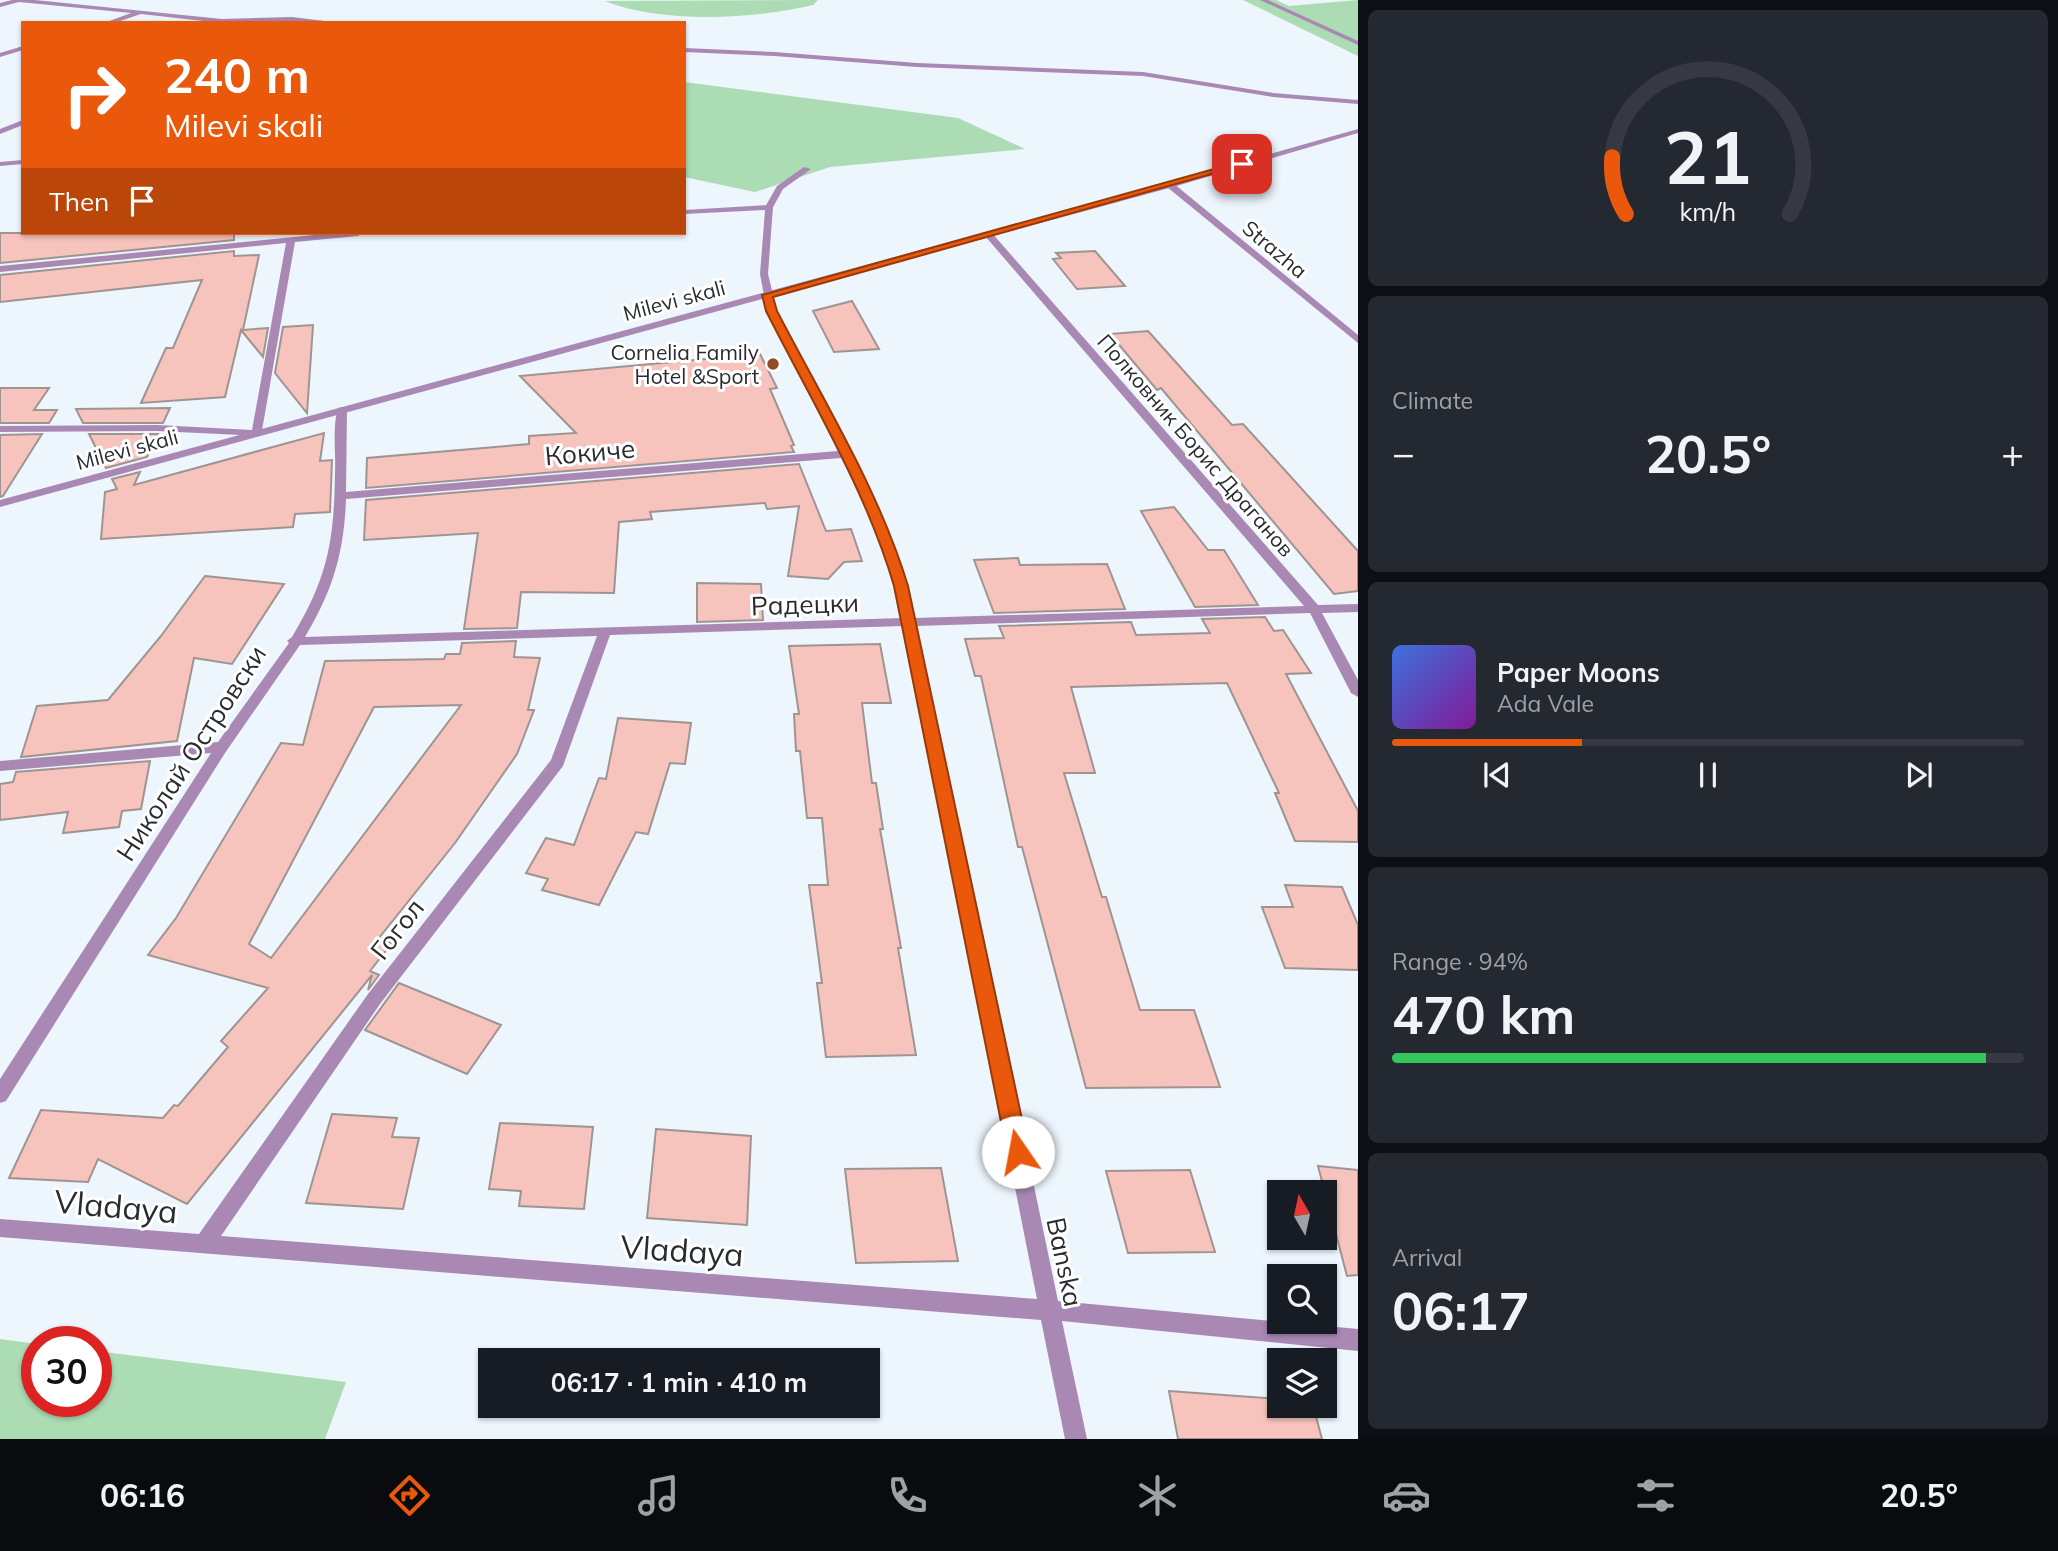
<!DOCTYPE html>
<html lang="en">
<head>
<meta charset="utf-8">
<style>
	:root { --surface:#171b24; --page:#242831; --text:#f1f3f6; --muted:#9ea1a6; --line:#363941; --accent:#ea580c }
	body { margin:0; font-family:Mulish,sans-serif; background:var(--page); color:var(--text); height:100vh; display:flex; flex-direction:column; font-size:26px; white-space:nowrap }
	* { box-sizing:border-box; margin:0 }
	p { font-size:23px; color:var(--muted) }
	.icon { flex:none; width:38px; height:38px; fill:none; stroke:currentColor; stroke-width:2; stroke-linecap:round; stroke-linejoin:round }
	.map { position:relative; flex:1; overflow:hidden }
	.drawer { display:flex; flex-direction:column; gap:10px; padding:10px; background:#0d0f14; width:700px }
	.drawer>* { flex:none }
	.banner { position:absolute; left:21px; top:21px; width:665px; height:214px; border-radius:0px; box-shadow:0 2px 5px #0004; background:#ea580c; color:#fff; overflow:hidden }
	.needle { width:46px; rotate:351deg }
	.fabs { position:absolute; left:1267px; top:1180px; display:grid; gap:14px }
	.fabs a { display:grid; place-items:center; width:70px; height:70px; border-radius:0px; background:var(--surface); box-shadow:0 2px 5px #0004; font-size:35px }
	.speed { position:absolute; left:21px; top:1326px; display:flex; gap:14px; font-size:35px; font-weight:700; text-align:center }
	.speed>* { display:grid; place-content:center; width:91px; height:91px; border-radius:50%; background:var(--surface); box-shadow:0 2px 5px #0004; line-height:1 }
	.speed .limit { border:10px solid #d22; background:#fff; color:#111 }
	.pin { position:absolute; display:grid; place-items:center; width:60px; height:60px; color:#fff; margin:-30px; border-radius:14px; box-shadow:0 4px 10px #0006 }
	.me { position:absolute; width:77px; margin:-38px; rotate:348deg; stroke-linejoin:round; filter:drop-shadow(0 0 5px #0008) }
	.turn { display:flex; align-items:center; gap:24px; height:147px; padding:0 28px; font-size:32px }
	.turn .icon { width:91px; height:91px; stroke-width:2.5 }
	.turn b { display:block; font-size:49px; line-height:60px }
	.then { display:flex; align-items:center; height:66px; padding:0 28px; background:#0003; gap:14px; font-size:26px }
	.big { font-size:52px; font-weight:700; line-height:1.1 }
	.drawer .card { flex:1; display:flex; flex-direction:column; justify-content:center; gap:10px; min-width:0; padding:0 24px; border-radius:10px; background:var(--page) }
	.drawer .dial { align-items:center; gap:0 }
	.dial svg { height:182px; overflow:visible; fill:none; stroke:var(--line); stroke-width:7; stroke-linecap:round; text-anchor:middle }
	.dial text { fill:var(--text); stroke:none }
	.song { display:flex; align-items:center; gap:21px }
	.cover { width:84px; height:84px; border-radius:10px; background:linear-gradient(135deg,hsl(220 70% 55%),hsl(290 70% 35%)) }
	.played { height:7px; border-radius:4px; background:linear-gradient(90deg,var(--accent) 30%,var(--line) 30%) }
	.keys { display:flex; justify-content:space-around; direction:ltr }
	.heat { display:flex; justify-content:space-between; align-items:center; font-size:38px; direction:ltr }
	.charge { height:10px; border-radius:5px; background:linear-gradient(90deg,#34c759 94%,var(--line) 0) }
	.trip { position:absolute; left:478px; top:1348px; width:402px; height:70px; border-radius:0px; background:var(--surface); box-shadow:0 2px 5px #0004; font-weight:700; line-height:70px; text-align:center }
	.tabs { display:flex; height:112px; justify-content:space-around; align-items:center; background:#090b0e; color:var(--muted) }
	.tabs .icon { width:49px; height:49px }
	.tabs .active { color:var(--accent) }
	.tabs b { font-size:32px; color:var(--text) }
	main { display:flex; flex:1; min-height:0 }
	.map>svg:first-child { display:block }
	.green { fill:#abdcb4 }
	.building { fill:#f7c4bd; stroke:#9f9492; stroke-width:2; fill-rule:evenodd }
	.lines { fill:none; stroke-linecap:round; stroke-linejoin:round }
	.service { fill:#a989b4; fill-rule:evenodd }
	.minor { fill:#a989b4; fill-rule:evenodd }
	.tertiary { fill:#a989b4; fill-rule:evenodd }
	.route { fill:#ea580c; stroke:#983908; stroke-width:2 }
	.poi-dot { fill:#944d29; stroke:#fff; stroke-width:2.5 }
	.labels { text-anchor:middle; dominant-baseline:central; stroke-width:6; stroke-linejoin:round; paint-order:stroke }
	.far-street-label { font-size:21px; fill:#292c2f; stroke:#fff }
	.far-poi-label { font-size:21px; fill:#292c2f; stroke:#fff; text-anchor:end }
	.street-label { font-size:26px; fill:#292c2f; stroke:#fff }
	.near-street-label { font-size:32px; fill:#292c2f; stroke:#fff }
</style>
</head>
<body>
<main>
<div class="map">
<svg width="1358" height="1439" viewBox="0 0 1358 1439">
	<rect width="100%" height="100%" fill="#edf5fd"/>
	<path class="green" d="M 818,0 L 813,5 C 755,19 661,24 605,1 Z
		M 1243,0 L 1276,0 L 1289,6 L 1358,0 L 1358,56 Z
		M 684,82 L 958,118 L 1025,149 L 830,167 L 755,192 L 684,177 Z
		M 0,1339 L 37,1344 L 37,1402 L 96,1402 L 96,1351 L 346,1382 L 325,1439 L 0,1439 Z"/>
	<path class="building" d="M 0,233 L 234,233 L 234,240 L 0,263 Z
		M 234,251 L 234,256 L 259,255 L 243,330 L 268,328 L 263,357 L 241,330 L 225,397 L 141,403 L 166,348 L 173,348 L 202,280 L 0,302 L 0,275 Z
		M 1095,251 L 1125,286 L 1077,289 L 1053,259 L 1061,258 L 1056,253 Z
		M 852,301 L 879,349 L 834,352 L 813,311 Z
		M 313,325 L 307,413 L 275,373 L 283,327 Z
		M 1148,331 L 1232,425 L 1243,424 L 1358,551 L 1358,591 L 1334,594 L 1161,388 L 1157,390 L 1110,334 Z
		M 760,354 L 777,388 L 770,389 L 794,445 L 791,446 L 794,452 L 366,488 L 367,458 L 529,444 L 529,436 L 576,433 L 520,376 Z
		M 0,388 L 49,388 L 34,410 L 57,410 L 49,423 L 0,423 Z
		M 170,408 L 163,423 L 83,423 L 76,409 Z
		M 324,433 L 320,461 L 332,460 L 330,512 L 295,514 L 293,527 L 101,539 L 105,492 L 117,489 L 112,479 L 140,472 L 134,485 Z
		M 42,434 L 3,496 L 0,497 L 0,435 Z
		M 89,434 L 158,434 L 147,457 L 106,468 Z
		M 799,464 L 826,531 L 851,529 L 862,561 L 844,562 L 828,579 L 788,576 L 799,506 L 767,509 L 765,503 L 650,512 L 652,519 L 619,522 L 614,593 L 521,592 L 517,628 L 464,629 L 478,533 L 364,540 L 366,500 Z
		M 1174,507 L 1208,550 L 1224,550 L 1258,605 L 1195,607 L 1141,511 Z
		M 1018,558 L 1020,565 L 1107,564 L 1125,609 L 994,613 L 974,560 Z
		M 205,576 L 284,584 L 232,664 L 194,658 L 177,741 L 21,757 L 37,706 L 108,700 L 161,636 Z
		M 697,583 L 761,584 L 763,620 L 697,622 Z
		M 1265,617 L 1274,631 L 1283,630 L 1311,673 L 1286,674 L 1358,811 L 1358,842 L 1295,841 L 1275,793 L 1279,793 L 1227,683 L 1071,687 L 1095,773 L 1064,773 L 1102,897 L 1106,897 L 1140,1010 L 1194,1010 L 1220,1087 L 1086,1088 L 1022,847 L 1018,847 L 981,676 L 975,676 L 965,639 L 1004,638 L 999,626 L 1131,622 L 1136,635 L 1210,633 L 1202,619 Z
		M 516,641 L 514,657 L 540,658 L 528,710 L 534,710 L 517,754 L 455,843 L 379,938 L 392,943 L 370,971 L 379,975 L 368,990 L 372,975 L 187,1204 L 98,1159 L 88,1182 L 9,1178 L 41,1110 L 163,1118 L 174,1105 L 178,1106 L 228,1047 L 221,1041 L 268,988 L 148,955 L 176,918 L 281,743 L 303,745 L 325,661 L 444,659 L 446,654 L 460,654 L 462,643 ZM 461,705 L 271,958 L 249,944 L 374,707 Z
		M 880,644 L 891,703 L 862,703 L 872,783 L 876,783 L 883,829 L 880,829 L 901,948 L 898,948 L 916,1055 L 826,1057 L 817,983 L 822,983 L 809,885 L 828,885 L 822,818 L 807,818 L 800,751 L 796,751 L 794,714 L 799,714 L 789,646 Z
		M 618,718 L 691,723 L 685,764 L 670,763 L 648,834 L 636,832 L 599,905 L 542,890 L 548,879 L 526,873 L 546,838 L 574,845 L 599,778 L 606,779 Z
		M 150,761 L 141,809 L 122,811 L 119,827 L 63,833 L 68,812 L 0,820 L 0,784 L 13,782 L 16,772 Z
		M 1285,885 L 1342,887 L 1358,925 L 1358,970 L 1285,968 L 1262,907 L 1293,907 Z
		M 399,983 L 501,1025 L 467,1074 L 365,1030 Z
		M 332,1114 L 397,1118 L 392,1137 L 419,1138 L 403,1209 L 306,1203 Z
		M 500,1123 L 593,1127 L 584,1209 L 519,1206 L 521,1191 L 489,1189 Z
		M 656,1129 L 751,1136 L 747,1225 L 647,1218 Z
		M 1318,1166 L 1358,1170 L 1358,1275 L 1347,1276 Z
		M 941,1168 L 958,1261 L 856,1263 L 845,1169 Z
		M 1190,1170 L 1215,1252 L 1128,1253 L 1106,1171 Z
		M 1169,1391 L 1279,1399 L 1279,1405 L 1313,1405 L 1322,1439 L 1178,1439 Z"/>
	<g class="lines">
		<path class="service" d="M 804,167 L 811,169 L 783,189 L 772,209 L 766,209 L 765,207 L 777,186 Z"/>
		<path class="minor" d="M 12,0 L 35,0 L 222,19 L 292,17 L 341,23 L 292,21 L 221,23 L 141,14 L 114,23 L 104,23 L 131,13 L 19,2 L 0,7 L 0,3 Z
			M 23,46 L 23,50 L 0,57 L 0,53 Z
			M 684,48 L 774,52 L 917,63 L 1143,72 L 1273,93 L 1358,100 L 1358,104 L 1273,97 L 1143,76 L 917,67 L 774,56 L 684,52 Z
			M 23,120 L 23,125 L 0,134 L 0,129 Z
			M 23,160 L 23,164 L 0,166 L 0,162 Z
			M 1167,183 L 1173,183 L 1358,335 L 1358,343 L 1167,187 Z
			M 769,205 L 773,207 L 768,274 L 777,311 L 879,509 L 897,552 L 915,618 L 1304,606 L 985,236 L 985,232 L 991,232 L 1318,605 L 1358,604 L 1358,612 L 1322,613 L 1358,680 L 1358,697 L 1351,693 L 1310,613 L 917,626 L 1058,1301 L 1358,1329 L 1358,1351 L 1062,1321 L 1087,1439 L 1065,1439 L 1041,1320 L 0,1237 L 0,1219 L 199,1234 L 368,994 L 551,760 L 597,636 L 300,645 L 225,753 L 6,1101 L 0,1103 L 0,1079 L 211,753 L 0,771 L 0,761 L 218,742 L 289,643 L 287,641 L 292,637 C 328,577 334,541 335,473 C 336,453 332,427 338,408 L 342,407 L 347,410 L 346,492 L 838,451 L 767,311 L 760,274 L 765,210 L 684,214 L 684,210 ZM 841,458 L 867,509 L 885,552 L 902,618 L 305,637 C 333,590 344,553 346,499 ZM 904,626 L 1037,1299 L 221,1236 L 380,1004 L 563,766 L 610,635 Z
			M 335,233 L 362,233 L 358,236 L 295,242 L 261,436 L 157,431 L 0,432 L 0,426 L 157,425 L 252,430 L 286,243 L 0,272 L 0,266 Z"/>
		<path class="tertiary" d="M 1260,0 L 1268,0 L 1358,41 L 1358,45 Z
			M 1358,129 L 1358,133 L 1173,187 L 0,507 L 0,500 L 1167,183 Z"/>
	</g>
	<path class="route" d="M 1239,162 L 1247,164 L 773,297 L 777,311 C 823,400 879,490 908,586 L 1029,1152 L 1026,1159 L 1018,1161 L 1011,1159 L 1007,1152 L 894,586 C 866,490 811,400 766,311 L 762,295 Z"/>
	<circle class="poi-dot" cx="773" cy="364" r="7"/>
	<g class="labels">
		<g class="far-street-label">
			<text transform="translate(1275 249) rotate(40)">Strazha</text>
			<text transform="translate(674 300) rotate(-15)">Milevi skali</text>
			<text transform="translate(1196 445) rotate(49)">Полковник Борис Драганов</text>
			<text transform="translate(127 449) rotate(-15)">Milevi skali</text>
		</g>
		<g class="far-poi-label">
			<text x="759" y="352">Cornelia Family<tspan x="759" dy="24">Hotel &amp;Sport</tspan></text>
		</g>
		<g class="street-label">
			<text transform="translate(590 452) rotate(-5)">Кокиче</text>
			<text transform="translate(805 604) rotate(-2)">Радецки</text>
			<text transform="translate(191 753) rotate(-57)">Николай Островски</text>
			<text transform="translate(397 929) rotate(-52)">Гогол</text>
			<text transform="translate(1065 1262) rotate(78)">Banska</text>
		</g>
		<g class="near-street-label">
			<text transform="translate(116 1206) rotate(5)">Vladaya</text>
			<text transform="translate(682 1250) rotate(4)">Vladaya</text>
		</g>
	</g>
</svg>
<div class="fabs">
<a><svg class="needle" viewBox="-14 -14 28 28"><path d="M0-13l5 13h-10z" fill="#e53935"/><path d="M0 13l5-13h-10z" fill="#9ea1a6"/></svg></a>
<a><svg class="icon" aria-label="search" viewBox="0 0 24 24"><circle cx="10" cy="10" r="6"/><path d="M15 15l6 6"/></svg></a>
<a><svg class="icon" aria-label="layers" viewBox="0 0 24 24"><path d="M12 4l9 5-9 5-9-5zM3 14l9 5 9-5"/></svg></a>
</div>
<div class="speed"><div class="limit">30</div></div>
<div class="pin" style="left:1242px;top:164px;background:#d93025"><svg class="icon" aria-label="arrive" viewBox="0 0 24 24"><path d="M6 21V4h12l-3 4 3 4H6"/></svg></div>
<svg class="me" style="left:1018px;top:1152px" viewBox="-20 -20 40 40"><circle r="19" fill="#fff"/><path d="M0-13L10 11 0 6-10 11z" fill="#ea580c"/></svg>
<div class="trip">06:17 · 1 min · 410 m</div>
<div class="banner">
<div class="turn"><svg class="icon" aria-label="right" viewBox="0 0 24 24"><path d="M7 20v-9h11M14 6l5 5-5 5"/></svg><div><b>240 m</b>Milevi skali</div></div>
<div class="then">Then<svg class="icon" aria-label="arrive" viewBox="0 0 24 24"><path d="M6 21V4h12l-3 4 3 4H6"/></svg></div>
</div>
</div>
<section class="drawer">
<div class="card dial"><svg viewBox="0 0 100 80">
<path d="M14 69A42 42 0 1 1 86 69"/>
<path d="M14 69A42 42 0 0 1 8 44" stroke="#ea580c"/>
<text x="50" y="56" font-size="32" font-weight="700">21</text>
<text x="50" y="72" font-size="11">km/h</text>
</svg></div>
<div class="card"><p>Climate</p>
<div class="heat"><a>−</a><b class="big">20.5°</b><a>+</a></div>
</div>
<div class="card">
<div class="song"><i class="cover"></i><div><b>Paper Moons</b><p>Ada Vale</p></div></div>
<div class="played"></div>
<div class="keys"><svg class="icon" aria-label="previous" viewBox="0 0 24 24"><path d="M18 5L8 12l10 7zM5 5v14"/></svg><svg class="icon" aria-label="pause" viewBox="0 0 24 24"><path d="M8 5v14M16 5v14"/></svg><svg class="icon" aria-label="next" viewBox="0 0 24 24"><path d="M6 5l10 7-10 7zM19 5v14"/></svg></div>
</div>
<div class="card"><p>Range · 94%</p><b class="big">470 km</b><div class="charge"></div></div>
<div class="card"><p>Arrival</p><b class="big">06:17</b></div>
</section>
</main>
<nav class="tabs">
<b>06:16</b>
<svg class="icon active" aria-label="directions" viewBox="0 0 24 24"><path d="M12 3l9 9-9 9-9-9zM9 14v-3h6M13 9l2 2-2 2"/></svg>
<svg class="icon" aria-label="music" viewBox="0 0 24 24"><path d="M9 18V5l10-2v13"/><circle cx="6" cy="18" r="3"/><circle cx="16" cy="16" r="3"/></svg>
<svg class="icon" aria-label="phone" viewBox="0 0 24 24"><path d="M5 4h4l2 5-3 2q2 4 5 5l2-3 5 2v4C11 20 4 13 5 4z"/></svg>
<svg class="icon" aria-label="climate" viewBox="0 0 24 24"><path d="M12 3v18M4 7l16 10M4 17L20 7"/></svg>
<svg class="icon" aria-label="car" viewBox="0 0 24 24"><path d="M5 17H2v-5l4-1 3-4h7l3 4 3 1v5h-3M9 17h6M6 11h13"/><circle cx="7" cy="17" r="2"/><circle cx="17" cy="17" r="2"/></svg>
<svg class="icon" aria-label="filters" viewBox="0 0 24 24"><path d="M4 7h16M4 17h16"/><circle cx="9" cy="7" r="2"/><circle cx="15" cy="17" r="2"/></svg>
<b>20.5°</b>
</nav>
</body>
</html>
